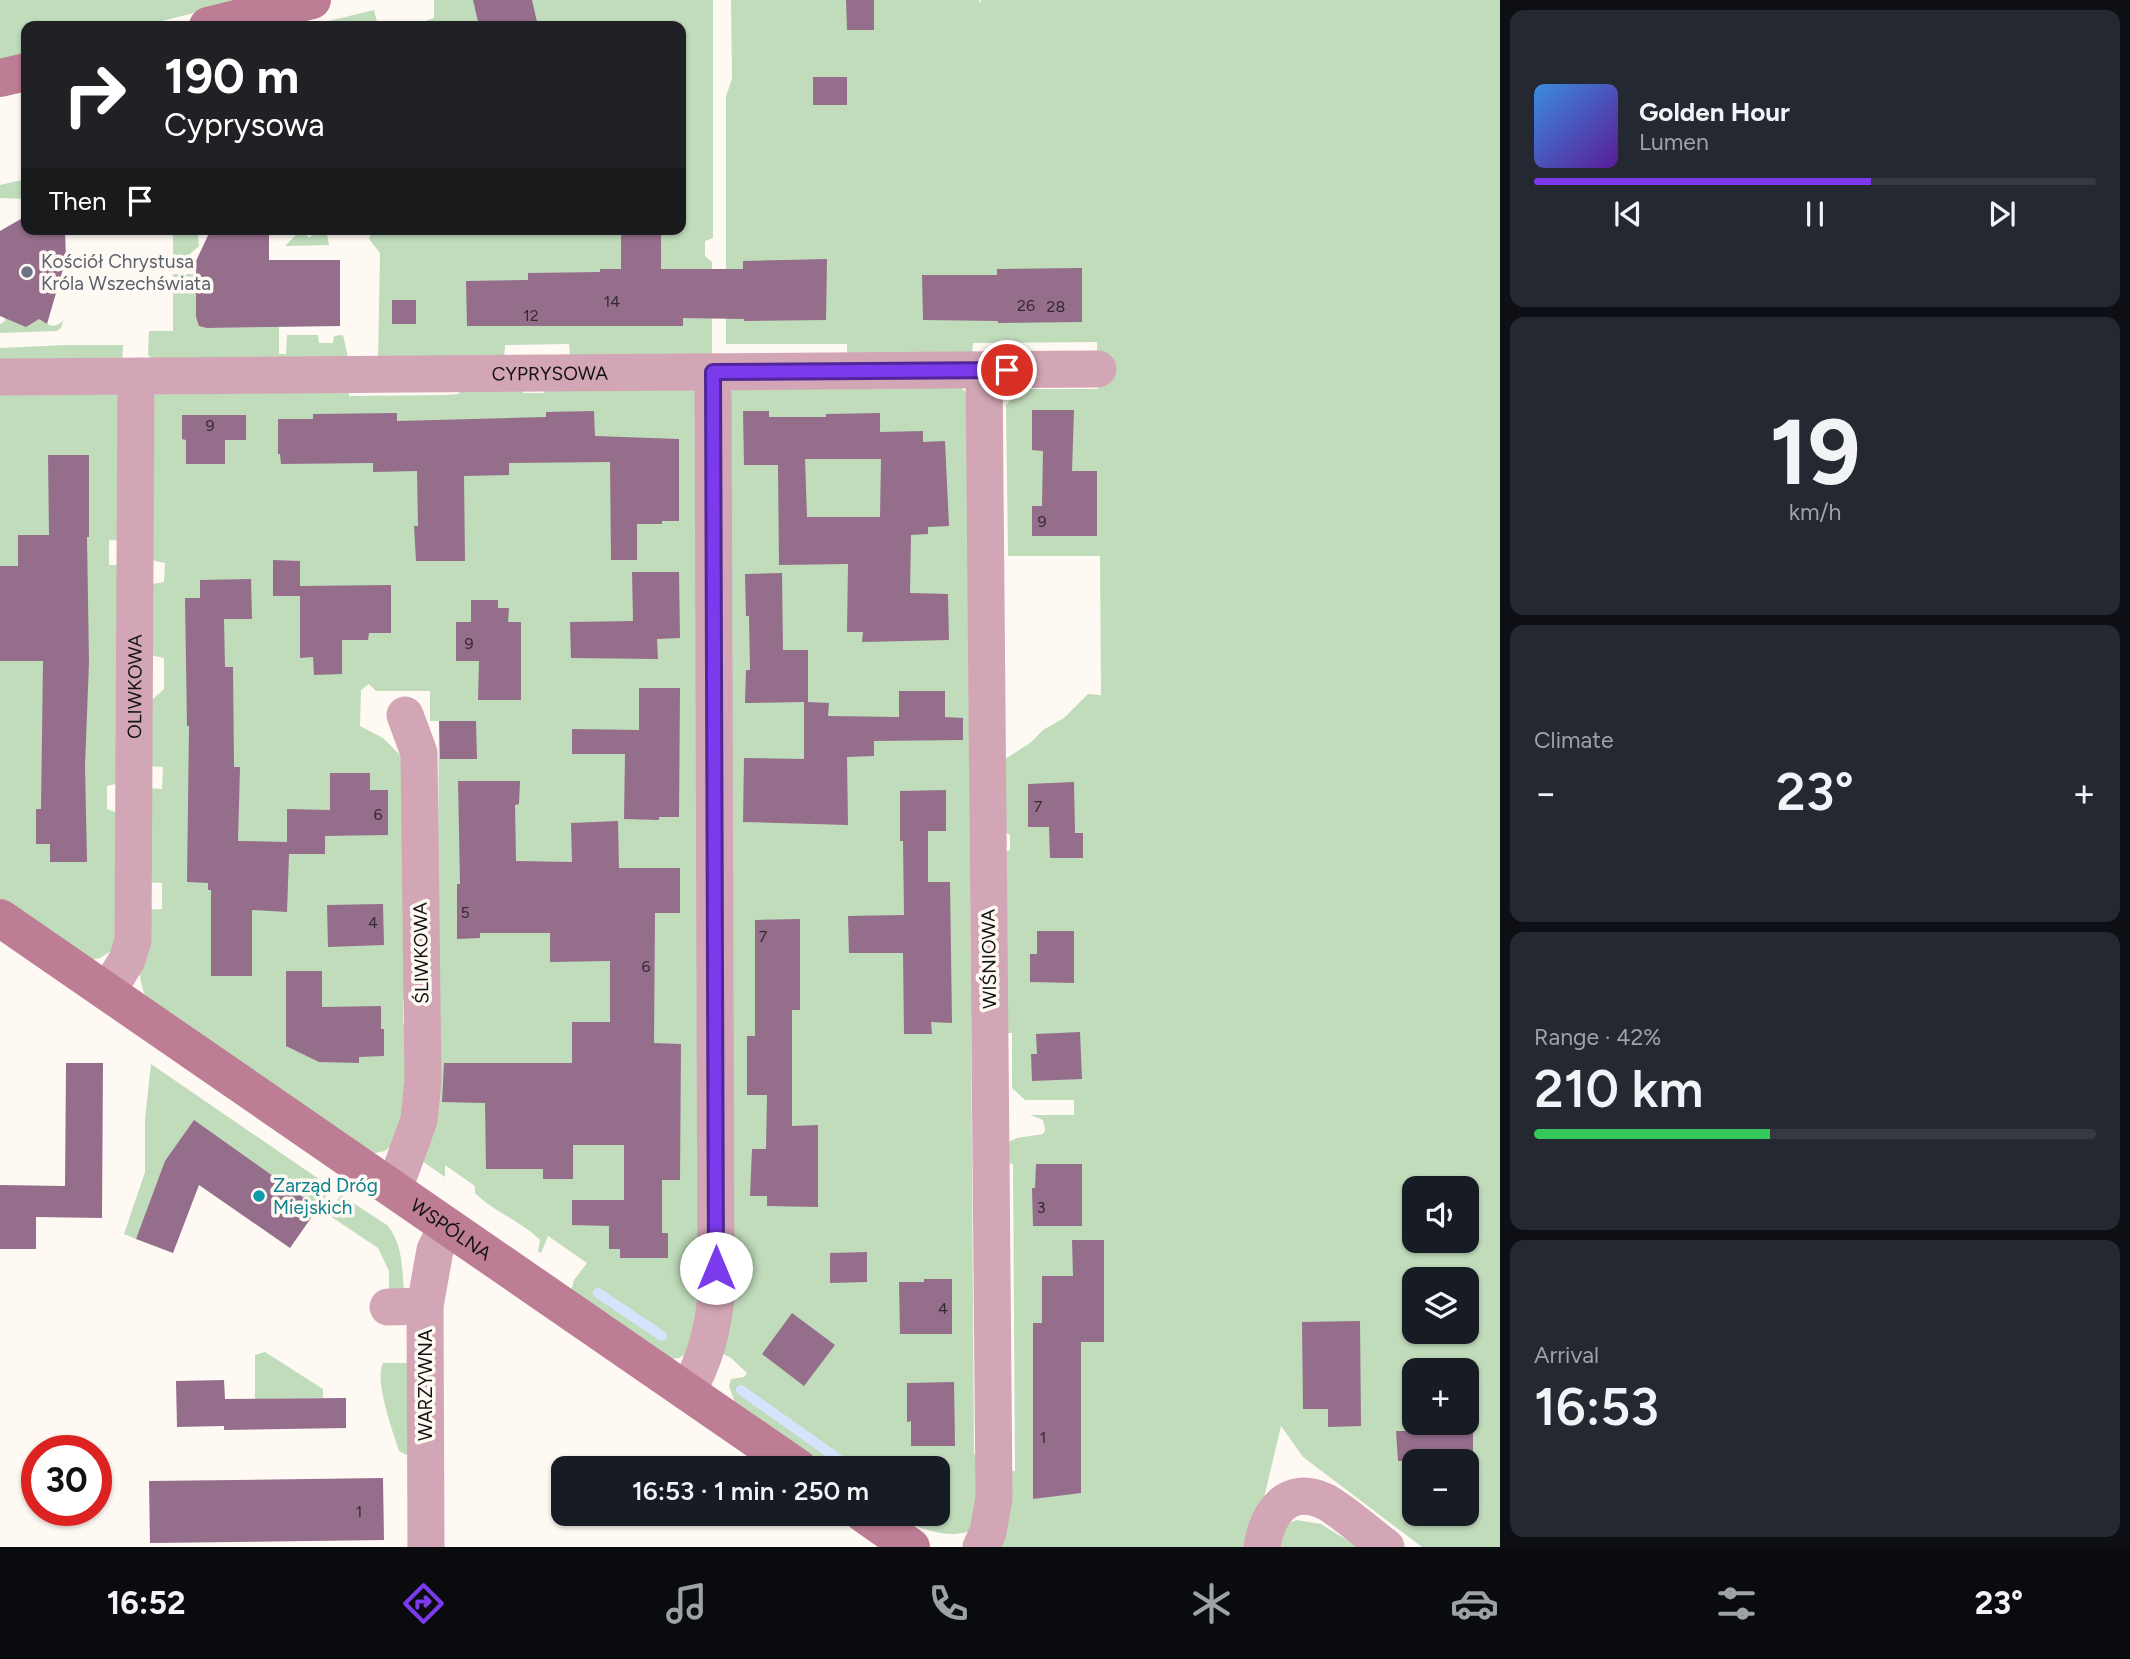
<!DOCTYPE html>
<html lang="en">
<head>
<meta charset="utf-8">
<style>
	:root { --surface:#171b24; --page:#242831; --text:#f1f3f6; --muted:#9ea1a6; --line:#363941; --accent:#7c3aed }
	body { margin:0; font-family:Figtree,sans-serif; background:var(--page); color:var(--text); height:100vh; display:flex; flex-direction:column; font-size:26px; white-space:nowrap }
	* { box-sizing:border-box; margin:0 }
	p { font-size:23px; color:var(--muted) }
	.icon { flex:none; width:38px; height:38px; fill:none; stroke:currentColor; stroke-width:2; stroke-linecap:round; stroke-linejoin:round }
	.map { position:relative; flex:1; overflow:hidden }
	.sheet { display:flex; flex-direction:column; gap:10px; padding:10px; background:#0d0f14; width:630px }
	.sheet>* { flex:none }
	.banner { position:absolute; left:21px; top:21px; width:665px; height:214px; border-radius:14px; box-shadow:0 2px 5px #0004; background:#202124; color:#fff; overflow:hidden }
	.controls { position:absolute; left:1402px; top:1176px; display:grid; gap:14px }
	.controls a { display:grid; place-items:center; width:77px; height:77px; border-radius:14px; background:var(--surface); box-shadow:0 2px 5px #0004; font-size:35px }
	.speed { position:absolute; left:21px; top:1435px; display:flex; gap:14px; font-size:35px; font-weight:700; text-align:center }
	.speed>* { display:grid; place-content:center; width:91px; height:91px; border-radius:50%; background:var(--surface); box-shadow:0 2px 5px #0004; line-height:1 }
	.speed .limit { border:10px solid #d22; background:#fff; color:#111 }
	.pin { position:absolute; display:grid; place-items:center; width:60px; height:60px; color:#fff; margin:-30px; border:4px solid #fff; border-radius:50%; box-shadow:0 2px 7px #0007 }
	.me { position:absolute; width:77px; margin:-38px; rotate:0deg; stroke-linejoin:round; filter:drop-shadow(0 0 5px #0008) }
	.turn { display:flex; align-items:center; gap:24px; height:147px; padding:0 28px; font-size:32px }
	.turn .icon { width:91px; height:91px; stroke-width:2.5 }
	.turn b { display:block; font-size:49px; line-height:60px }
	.then { display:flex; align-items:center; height:66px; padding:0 28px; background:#0003; gap:14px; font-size:26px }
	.big { font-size:52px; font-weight:600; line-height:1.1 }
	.sheet .tile { flex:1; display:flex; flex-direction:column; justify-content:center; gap:10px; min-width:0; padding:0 24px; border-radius:14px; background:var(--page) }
	.sheet .dial { align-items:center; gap:0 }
	.dial b { font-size:91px; line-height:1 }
	.song { display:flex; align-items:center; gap:21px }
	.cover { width:84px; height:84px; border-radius:10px; background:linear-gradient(135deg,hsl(210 70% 55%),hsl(270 70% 35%)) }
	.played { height:7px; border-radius:4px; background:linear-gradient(90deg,var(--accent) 60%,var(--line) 60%) }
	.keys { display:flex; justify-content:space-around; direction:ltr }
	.heat { display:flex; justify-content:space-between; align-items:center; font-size:38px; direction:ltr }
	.charge { height:10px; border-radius:5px; background:linear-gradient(90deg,#34c759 42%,var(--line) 0) }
	.trip { position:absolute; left:551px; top:1456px; width:399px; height:70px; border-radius:14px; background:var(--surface); box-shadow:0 2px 5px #0004; font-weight:600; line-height:70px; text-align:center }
	.menu { display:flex; height:112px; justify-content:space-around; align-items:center; background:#090b0e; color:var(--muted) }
	.menu .icon { width:49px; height:49px }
	.menu .active { color:var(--accent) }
	.menu b { font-size:32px; color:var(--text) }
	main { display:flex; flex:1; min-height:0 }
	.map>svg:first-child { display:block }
	.green { fill:#c0dcbb; fill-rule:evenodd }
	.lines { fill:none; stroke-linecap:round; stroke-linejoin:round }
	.stream { stroke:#d5e3fd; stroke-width:10 }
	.building { fill:#956e8c; fill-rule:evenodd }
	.street { stroke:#d3a6b5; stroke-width:37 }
	.secondary { stroke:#bd7d94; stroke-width:38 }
	.route-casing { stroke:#51269a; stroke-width:18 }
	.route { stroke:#7c3aed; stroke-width:12 }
	.worship-dot { fill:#6b7280; stroke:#fff9f3; stroke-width:2.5 }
	.culture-dot { fill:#0f9aa8; stroke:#fff9f3; stroke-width:2.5 }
	.labels { text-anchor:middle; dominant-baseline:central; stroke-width:7; stroke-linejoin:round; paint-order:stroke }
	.number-label { font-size:16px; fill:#352a2f }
	.worship-label { font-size:19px; fill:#5b616d; stroke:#fff9f3; text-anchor:start }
	.street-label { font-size:19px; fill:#151310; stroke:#fff9f3 }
	.culture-label { font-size:19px; fill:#0d838f; stroke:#fff9f3; text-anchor:start }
</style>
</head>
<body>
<main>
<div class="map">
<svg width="1500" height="1547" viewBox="0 0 1500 1547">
	<rect width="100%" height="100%" fill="#fff9f3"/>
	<path class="green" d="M 0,0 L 246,0 L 142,26 L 26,26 L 26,55 L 0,62 Z
		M 434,0 L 713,0 L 713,238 L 705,241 L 705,256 L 712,262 L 712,358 L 570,358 L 569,344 L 505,345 L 504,359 L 378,361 L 380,253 L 369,239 L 373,229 L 681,229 L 681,26 L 411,26 L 434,18 Z
		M 731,0 L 979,0 L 980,3 L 981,0 L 1500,0 L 1500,1547 L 1422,1547 L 1303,1457 L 1281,1426 L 1254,1540 L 1254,1547 L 996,1547 L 1006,1471 L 1015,1471 L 1013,1164 L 1003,1163 L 1008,1142 L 1017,1138 L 1043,1134 L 1045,1130 L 1043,1120 L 1030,1115 L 1074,1115 L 1074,1100 L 1025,1100 L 1012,1088 L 1012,1033 L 1002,1033 L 1005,852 L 1010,850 L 1010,835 L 1003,831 L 1005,759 L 1030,743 L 1043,730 L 1064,718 L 1088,694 L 1101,695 L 1100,556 L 1008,556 L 1006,405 L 1021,389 L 1098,389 L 1097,342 L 973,343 L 972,356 L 847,357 L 847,344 L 726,344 L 726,96 L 732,79 ZM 1414,1188 L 1466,1188 L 1466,1241 L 1414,1241 ZM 1414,1279 L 1466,1279 L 1466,1332 L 1414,1332 ZM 1414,1370 L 1466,1370 L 1466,1423 L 1414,1423 ZM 1414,1461 L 1466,1461 L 1466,1514 L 1414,1514 Z
		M 374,10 L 378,26 L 308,26 Z
		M 26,179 L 26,199 L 0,198 L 0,185 Z
		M 173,229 L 194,229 L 198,235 L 199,246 L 190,254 L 188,263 L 173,264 Z
		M 315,229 L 326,229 L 329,245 L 285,246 L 301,230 L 309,238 L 317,232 Z
		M 173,274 L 196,274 L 196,317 L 201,326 L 207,328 L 279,327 L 279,354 L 286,354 L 287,335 L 318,335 L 319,343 L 333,343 L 334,336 L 343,335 L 349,362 L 156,362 L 148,355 L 149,331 L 173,331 Z
		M 5,316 L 34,321 L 45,316 L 46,323 C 53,328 60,325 64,319 L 61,328 L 57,331 L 0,333 L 0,324 L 5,321 Z
		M 65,345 L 123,345 L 122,363 L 0,364 L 0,348 Z
		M 952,380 L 969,395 L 973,407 L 974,556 L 968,557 L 974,1454 L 979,1455 C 980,1476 984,1501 979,1521 C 968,1547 912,1528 891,1514 L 938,1514 L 938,1468 L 825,1468 L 737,1408 L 729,1386 L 731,1379 L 744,1377 L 747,1373 L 731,1358 L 718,1351 L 725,1303 L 726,1225 L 733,1225 L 729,504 L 723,500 L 724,405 L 728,394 L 744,381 Z
		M 683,381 L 697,391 L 705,1309 L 686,1354 L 679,1358 L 671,1359 L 571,1291 L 574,1280 L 587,1263 L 548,1236 L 541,1253 L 538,1251 L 540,1240 C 521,1221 494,1212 475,1193 L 475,1186 L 445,1165 L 445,1177 L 422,1161 L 438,838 L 439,721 L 430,721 L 430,691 L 376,691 L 369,684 L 361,690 L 360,726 L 383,738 L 405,760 L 407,999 L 403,999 L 403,1023 L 410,1023 L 410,1095 L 394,1143 L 385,1151 L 375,1153 L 366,1151 L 148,1001 C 133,974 141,940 142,910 L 162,909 L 162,883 L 143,882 L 143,788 L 162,789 L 163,767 L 144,766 L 144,707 L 164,689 L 164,658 L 145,654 L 145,585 L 164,582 L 165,563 L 145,559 L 152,399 L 157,391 L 348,385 L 349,396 L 444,395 L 459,394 L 460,389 L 522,384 L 523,393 L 544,393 L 544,383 Z
		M 0,388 L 108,388 L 120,396 L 126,541 L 109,540 L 109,565 L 124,565 L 124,782 L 107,786 L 107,809 L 123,815 L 123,921 L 113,950 L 100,958 L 91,960 L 0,900 Z
		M 151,1064 L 329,1186 L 331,1189 L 318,1208 L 194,1121 L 136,1239 L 124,1234 L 145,1172 L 145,1119 Z
		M 341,1195 L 387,1225 C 403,1243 402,1269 404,1292 L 389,1297 L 389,1271 L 378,1248 L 327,1214 Z
		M 265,1352 L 323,1389 L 323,1398 L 255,1399 L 255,1355 Z
		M 383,1363 L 409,1363 L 409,1453 L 406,1455 L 399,1451 C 393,1432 374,1381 383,1363 Z
		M 1297,1520 L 1321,1524 L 1358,1547 L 1274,1547 L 1289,1523 Z"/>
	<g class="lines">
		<path class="stream" d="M 598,1293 L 662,1336
			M 741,1390 L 851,1468"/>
	</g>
	<path class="building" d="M 473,0 L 532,0 L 538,26 L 479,26 Z
		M 846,0 L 874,0 L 874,30 L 847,30 Z
		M 813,77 L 847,77 L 847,105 L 813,105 Z
		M 26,216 L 26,229 L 65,229 L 66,259 L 47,324 L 39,319 L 26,327 L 0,316 L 0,231 Z
		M 211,229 L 269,229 L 269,260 L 340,260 L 340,326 L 207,328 L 199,326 L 196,317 L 196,261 Z
		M 621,229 L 661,229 L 661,269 L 743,269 L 743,261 L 827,259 L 826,320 L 744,321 L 744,319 L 683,318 L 683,326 L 467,326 L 466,281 L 528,280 L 528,273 L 600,272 L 600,269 L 621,269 Z
		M 1082,268 L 1082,322 L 998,323 L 998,321 L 923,320 L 922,275 L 997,275 L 997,269 Z
		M 392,300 L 416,300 L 416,324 L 392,324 Z
		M 1032,410 L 1074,410 L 1072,471 L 1097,471 L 1097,536 L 1032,536 L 1032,506 L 1042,506 L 1043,451 L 1032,450 Z
		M 594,411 L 595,436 L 679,439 L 679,521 L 662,521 L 662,524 L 637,524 L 637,560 L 611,560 L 610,462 L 509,463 L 509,475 L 464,476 L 465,561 L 416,561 L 414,526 L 418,526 L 417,471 L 373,472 L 373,463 L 281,464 L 280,454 L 278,454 L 278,419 L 313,419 L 313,414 L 397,413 L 397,421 L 546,417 L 546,412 Z
		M 743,411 L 769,411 L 769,417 L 826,417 L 826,414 L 880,413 L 880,432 L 923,431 L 923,442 L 945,441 L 949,526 L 928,527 L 928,534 L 911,535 L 910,593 L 948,594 L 949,640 L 862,642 L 863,632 L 847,632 L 848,564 L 779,565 L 778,465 L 744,465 ZM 805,459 L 881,459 L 880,517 L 807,517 Z
		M 182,415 L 246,415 L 246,440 L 225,440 L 225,464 L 186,464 L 186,440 L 182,439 Z
		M 48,455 L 89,455 L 89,537 L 87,537 L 89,662 L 85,766 L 87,862 L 50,862 L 50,844 L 36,844 L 36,809 L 41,809 L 43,661 L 0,661 L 0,566 L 18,566 L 18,535 L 49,535 Z
		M 273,560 L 300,561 L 300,596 L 273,596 Z
		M 632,572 L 679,572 L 680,638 L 657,639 L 658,659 L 571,658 L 570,622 L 633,621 Z
		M 782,573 L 783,650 L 808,650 L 808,702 L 829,703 L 828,716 L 899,717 L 899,691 L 945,691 L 945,717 L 963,718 L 963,740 L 874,741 L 874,756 L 847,757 L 848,825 L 743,822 L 744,758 L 804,759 L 804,702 L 745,703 L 746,670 L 750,670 L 749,616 L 746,616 L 745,574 Z
		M 251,579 L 252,619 L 224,619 L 225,667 L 233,667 L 234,767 L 240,767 L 238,841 L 287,842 L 287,809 L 330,810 L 330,773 L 370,773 L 370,790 L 388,790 L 388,835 L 325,836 L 325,854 L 289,854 L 287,912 L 252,910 L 252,976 L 211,976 L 211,890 L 208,890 L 208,883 L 187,882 L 189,726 L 187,726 L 185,598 L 200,598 L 200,580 Z
		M 391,585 L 391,633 L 369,633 L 368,640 L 342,640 L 342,674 L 314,675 L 313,657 L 300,658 L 300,586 Z
		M 471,600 L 498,600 L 498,608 L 509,608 L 508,622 L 521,622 L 521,700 L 478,700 L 479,661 L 456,661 L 456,622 L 471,622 Z
		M 639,688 L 680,688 L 679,817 L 659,817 L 659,820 L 624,819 L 625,754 L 572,754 L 572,729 L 639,730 Z
		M 439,721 L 476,721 L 477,759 L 440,759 Z
		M 458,781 L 520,781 L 519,804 L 515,805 L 516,861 L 572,862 L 571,823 L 618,821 L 619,868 L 680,868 L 680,913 L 655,913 L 654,1043 L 681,1044 L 680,1180 L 662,1180 L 662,1233 L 668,1233 L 668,1258 L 620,1258 L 620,1249 L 609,1249 L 609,1226 L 572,1225 L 572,1200 L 624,1200 L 624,1145 L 573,1145 L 573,1179 L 543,1179 L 543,1169 L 486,1169 L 485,1103 L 442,1102 L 444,1063 L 572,1063 L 572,1022 L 610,1022 L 610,961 L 550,962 L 550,933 L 480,933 L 480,938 L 457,939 L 457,884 L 460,884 Z
		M 1074,782 L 1075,833 L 1083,833 L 1083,858 L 1050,858 L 1049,827 L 1028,827 L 1028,784 Z
		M 946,790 L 946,831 L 928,831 L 928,882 L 950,882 L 952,1023 L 931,1022 L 932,1034 L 904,1034 L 903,953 L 849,953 L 848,916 L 904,915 L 903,841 L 900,841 L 900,791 Z
		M 383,904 L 384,945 L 328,947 L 327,905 Z
		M 800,919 L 800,1010 L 792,1010 L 792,1126 L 818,1125 L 818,1207 L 767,1206 L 767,1196 L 750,1196 L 752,1149 L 766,1149 L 767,1095 L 747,1095 L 747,1036 L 755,1036 L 755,920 Z
		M 1037,931 L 1074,931 L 1074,983 L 1030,982 L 1030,954 L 1037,954 Z
		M 286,971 L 322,971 L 322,1007 L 381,1006 L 381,1029 L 384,1029 L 384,1056 L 359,1057 L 359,1063 L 319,1062 L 286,1046 Z
		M 1080,1032 L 1082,1079 L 1032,1081 L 1031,1054 L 1037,1054 L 1036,1034 Z
		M 66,1063 L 103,1063 L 102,1218 L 36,1217 L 36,1249 L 0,1249 L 0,1185 L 65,1186 Z
		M 194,1120 L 318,1208 L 290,1248 L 199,1185 L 173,1253 L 136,1239 L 165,1161 Z
		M 1036,1164 L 1082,1164 L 1082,1226 L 1033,1226 L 1032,1188 L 1035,1188 Z
		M 1072,1240 L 1104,1240 L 1104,1342 L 1081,1342 L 1081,1493 L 1033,1499 L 1033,1323 L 1042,1323 L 1042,1276 L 1073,1276 Z
		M 867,1252 L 867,1282 L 830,1283 L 830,1253 Z
		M 924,1279 L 952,1279 L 952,1334 L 900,1334 L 899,1282 L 924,1282 Z
		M 792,1313 L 835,1345 L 804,1386 L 762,1354 Z
		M 1360,1321 L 1361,1426 L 1328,1427 L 1328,1409 L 1303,1409 L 1302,1322 Z
		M 224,1380 L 225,1399 L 346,1398 L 346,1428 L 224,1430 L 224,1426 L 177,1427 L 176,1381 Z
		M 954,1382 L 955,1446 L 911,1446 L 911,1421 L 907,1422 L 907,1383 Z
		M 1428,1423 L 1473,1423 L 1473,1461 L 1398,1461 L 1396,1431 L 1428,1431 Z
		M 383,1478 L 384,1540 L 150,1543 L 149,1481 Z"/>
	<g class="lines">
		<g class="street">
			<path id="s1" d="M 0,377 L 1098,369"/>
			<path id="s2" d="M 107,992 L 127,960 L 133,940 L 136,377"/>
			<path d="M 394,1189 L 419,1120 L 423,1081 L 419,753 L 405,715"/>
			<path d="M 388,1307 L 425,1306"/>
			<path d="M 687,1392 C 705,1361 713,1331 716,1296 L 713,372"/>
			<path d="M 426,1547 L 425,1306 L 435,1250 L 447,1226"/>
			<path d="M 981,1547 L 988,1532 L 994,1498 L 984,370"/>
			<path d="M 1262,1547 C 1267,1514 1287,1484 1324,1501 C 1341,1509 1369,1535 1386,1547"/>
		</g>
		<g class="secondary">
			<path d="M 208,26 L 312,0"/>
			<path d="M 0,78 L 26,72"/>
			<path id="s3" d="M 0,918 L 798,1468"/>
			<path d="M 864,1514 L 911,1547"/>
		</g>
	</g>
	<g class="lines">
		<g class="route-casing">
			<path id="route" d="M 716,1268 L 713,372 L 1007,370"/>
		</g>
		<use href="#route" class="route"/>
	</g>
	<circle class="worship-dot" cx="27" cy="272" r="7"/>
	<circle class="culture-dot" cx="259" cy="1196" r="7"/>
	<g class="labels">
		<g class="number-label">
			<text x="612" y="301">14</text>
			<text x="1026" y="305">26</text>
			<text x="1056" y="306">28</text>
			<text x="531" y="315">12</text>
			<text x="210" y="425">9</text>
			<text x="1042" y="521">9</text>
			<text x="469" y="643">9</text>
			<text x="1038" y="806">7</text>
			<text x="378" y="814">6</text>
			<text x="465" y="912">5</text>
			<text x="373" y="922">4</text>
			<text x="763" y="936">7</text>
			<text x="646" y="966">6</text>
			<text x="1041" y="1207">3</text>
			<text x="943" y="1308">4</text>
			<text x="1043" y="1437">1</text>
			<text x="359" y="1511">1</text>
		</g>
		<g class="worship-label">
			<text x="41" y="261">Kościół Chrystusa<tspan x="41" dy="22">Króla Wszechświata</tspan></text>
		</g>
		<g class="street-label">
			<text stroke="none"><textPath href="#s1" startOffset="550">CYPRYSOWA</textPath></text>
			<text stroke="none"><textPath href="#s2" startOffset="312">OLIWKOWA</textPath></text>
			<text transform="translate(421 953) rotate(-91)">ŚLIWKOWA</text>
			<text transform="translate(989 959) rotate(-91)">WIŚNIOWA</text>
			<text stroke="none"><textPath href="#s3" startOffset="548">WSPÓLNA</textPath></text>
			<text transform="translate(425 1385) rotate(-90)">WARZYWNA</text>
		</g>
		<g class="culture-label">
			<text x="273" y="1185">Zarząd Dróg<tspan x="273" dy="22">Miejskich</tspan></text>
		</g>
	</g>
</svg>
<div class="controls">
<a><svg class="icon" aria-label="sound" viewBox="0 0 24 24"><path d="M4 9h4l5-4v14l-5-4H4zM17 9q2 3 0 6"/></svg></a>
<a><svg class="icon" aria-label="layers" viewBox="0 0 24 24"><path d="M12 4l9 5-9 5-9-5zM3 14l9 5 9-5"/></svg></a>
<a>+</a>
<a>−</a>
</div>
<div class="speed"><div class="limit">30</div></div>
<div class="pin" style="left:1007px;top:370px;background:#d93025"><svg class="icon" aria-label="arrive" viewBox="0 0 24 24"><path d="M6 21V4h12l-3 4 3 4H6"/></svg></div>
<svg class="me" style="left:716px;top:1268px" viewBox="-20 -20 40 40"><circle r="19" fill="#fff"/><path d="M0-13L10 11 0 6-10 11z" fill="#7c3aed"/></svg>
<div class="trip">16:53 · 1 min · 250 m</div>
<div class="banner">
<div class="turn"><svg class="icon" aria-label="right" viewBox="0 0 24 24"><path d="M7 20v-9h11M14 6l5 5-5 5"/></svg><div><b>190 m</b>Cyprysowa</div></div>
<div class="then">Then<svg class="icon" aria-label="arrive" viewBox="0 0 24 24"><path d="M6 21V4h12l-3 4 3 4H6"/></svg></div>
</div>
</div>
<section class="sheet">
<div class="tile">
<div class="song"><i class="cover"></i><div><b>Golden Hour</b><p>Lumen</p></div></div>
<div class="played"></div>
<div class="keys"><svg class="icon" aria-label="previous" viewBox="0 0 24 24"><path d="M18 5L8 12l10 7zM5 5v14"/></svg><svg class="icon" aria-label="pause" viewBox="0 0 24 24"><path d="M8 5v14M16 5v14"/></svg><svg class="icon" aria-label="next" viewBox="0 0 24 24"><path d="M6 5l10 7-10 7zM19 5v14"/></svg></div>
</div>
<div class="tile dial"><b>19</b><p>km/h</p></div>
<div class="tile"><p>Climate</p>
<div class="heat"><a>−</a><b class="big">23°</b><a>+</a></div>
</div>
<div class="tile"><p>Range · 42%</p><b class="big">210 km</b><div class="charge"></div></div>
<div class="tile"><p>Arrival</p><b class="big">16:53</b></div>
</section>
</main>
<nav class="menu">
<b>16:52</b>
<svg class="icon active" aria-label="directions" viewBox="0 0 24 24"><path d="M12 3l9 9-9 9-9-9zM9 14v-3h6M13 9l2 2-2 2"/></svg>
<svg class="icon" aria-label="music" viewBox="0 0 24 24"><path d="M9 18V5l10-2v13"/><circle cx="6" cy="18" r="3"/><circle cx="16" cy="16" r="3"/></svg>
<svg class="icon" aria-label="phone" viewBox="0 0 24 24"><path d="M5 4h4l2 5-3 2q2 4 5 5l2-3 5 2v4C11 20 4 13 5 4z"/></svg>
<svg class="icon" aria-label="climate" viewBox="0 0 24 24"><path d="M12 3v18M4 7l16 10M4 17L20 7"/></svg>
<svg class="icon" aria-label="car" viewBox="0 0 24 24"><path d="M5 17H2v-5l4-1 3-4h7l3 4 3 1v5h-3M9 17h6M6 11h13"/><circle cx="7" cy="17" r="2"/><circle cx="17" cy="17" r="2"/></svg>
<svg class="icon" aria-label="filters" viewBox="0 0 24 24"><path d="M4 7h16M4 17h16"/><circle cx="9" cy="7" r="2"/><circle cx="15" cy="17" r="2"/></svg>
<b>23°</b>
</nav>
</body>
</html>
